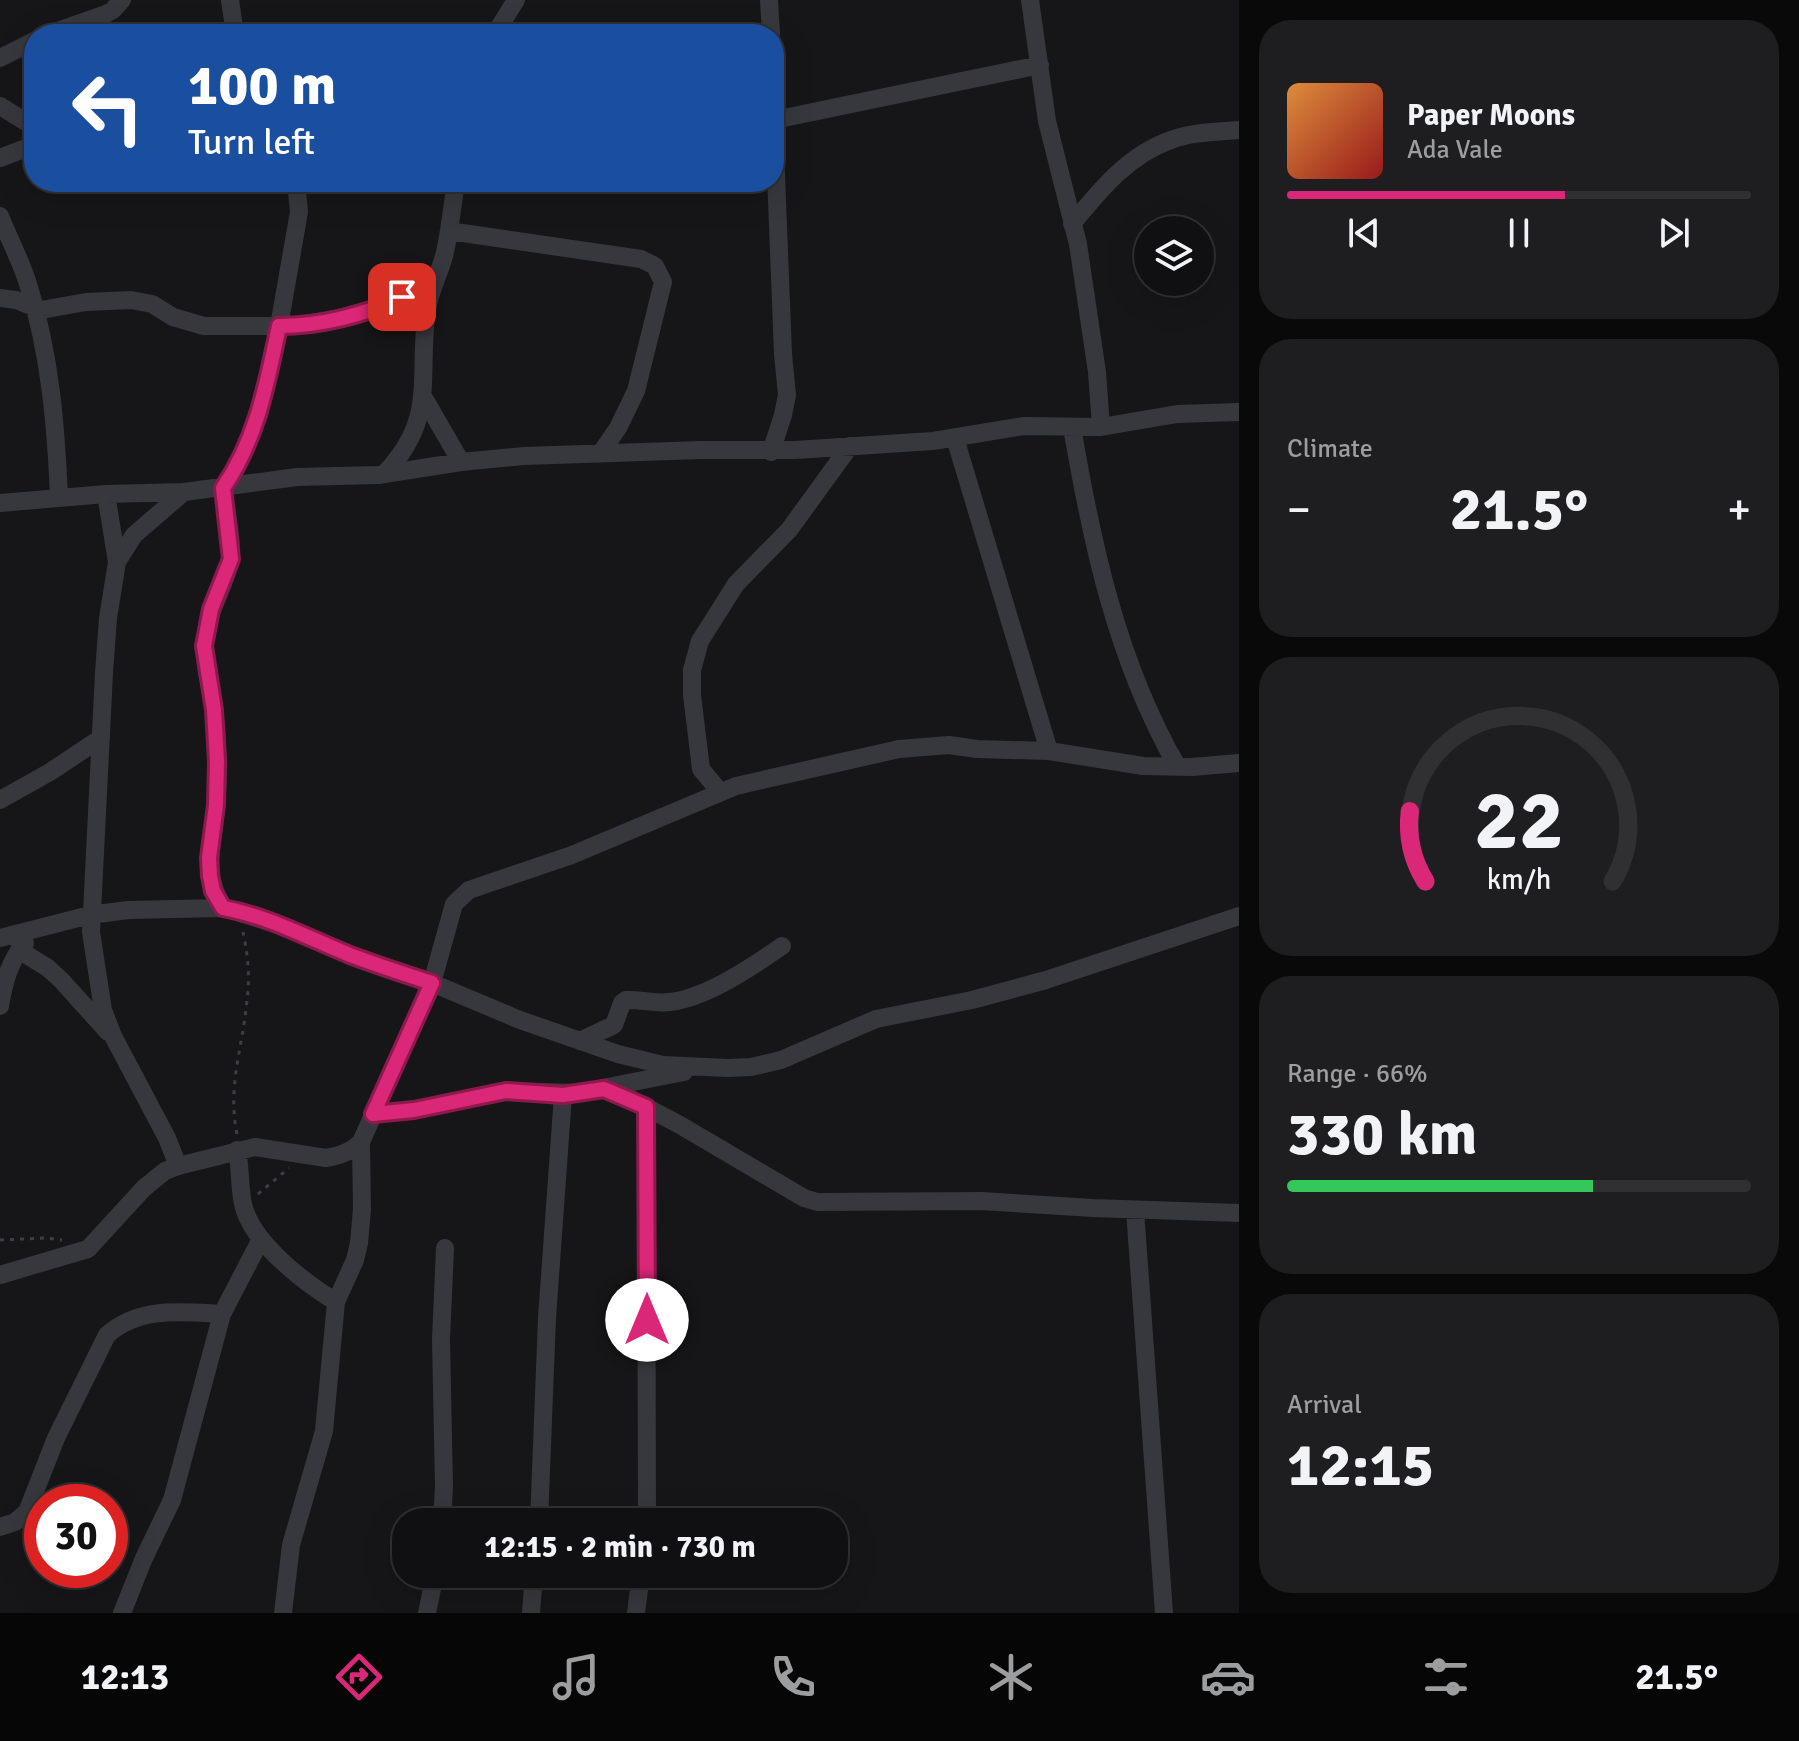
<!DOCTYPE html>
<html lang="en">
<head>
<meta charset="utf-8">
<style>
	:root { --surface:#101012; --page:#1e1e20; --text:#f1f3f6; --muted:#9c9d9f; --line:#303032; --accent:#db2777 }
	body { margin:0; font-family:Signika,sans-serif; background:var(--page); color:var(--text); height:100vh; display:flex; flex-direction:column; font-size:30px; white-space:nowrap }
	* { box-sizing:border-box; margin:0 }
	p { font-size:26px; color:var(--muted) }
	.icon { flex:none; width:44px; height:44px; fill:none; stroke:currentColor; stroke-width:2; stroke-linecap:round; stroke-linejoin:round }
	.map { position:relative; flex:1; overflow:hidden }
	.details { display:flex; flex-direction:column; gap:20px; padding:20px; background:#09090a; width:560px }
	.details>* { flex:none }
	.hud { position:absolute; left:24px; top:24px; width:760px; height:168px; border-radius:32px; box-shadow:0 8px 32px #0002,0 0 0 2px var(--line); background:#1a4fa0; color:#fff; overflow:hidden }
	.tools { position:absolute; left:1134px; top:216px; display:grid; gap:16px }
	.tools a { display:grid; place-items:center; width:80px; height:80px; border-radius:50%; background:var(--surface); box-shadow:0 8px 32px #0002,0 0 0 2px var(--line); font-size:40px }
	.speed { position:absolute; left:24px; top:1484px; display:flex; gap:16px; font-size:40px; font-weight:700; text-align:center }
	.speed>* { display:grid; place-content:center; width:104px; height:104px; border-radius:50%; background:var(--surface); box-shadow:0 8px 32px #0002,0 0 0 2px var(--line); line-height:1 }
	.speed .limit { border:12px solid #d22; background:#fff; color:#111 }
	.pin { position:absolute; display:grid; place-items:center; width:68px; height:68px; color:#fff; margin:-34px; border-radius:16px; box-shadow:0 4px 12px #0006 }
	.me { position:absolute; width:88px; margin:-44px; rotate:0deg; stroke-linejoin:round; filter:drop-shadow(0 0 6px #0008) }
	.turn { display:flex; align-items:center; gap:28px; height:168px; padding:0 32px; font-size:36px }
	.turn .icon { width:104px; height:104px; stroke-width:2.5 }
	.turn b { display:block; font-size:56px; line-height:68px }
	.big { font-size:60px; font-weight:800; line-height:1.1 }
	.details .tile { flex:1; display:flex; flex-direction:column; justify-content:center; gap:12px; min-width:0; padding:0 28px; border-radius:32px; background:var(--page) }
	.details .dial { align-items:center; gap:0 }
	.dial svg { height:208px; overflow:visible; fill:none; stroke:var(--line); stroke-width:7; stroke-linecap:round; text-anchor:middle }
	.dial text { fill:var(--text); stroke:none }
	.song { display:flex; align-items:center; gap:24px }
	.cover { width:96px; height:96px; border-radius:12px; background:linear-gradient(135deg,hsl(30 70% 55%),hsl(0 70% 35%)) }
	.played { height:8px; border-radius:4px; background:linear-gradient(90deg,var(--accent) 60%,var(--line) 60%) }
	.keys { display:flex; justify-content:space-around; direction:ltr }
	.heat { display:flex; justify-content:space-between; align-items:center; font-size:44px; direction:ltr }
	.charge { height:12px; border-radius:6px; background:linear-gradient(90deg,#34c759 66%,var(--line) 0) }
	.trip { position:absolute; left:392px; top:1508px; width:456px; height:80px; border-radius:32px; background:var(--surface); box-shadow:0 8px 32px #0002,0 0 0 2px var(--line); font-weight:800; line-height:80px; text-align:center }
	.tab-bar { display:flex; height:128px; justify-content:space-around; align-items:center; background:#060607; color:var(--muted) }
	.tab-bar .icon { width:56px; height:56px }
	.tab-bar .current { color:var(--accent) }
	.tab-bar b { font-size:36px; color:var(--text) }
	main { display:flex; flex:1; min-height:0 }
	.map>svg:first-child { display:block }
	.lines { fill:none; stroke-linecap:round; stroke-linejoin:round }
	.path { stroke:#3d3f44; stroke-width:3; stroke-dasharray:4 6; stroke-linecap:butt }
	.street { stroke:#37383d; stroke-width:18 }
	.route-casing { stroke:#8e194d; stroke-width:20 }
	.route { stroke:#db2777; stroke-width:14 }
</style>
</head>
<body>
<main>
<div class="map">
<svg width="1239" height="1613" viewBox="0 0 1239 1613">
	<rect width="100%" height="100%" fill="#161618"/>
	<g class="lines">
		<path class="path" d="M 237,1134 C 227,1086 243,1047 247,1000 C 250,977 248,955 243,932
			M 258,1194 L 289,1168
			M 0,1240 L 45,1238 L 62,1240"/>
		<path class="street" d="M 230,0 L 235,34
			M 769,0 L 771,34
			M 1030,0 L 1047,121 L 1078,244 L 1097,372 L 1101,427
			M 49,34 L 106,14 L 113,10 L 122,0
			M 495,34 L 516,0
			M 0,58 L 34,41
			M 0,106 L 34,127
			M 774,120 L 1040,65
			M 0,158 L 34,145
			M 0,216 C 9,239 21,261 28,284 C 50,353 56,426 59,497
			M 1072,224 C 1100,190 1128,155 1171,140 C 1192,132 1217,132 1239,130
			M 449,231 L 641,259 L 655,266 L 663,282 L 636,391 L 618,428 L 600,454
			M 0,298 L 16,300 L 41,310 L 86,302 L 131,300 L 152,304 L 173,317 L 204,326 L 293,326 L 336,319 L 386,305 L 437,276
			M 424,398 L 461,462
			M 1072,427 C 1092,545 1117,661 1177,766
			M 955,438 L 1049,751
			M 771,452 L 783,415 L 787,395 L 783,354 L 774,123
			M 385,473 C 438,418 417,376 427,310 C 430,291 439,274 444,256 C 450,232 452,207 456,182
			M 106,494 L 117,562 L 108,618 L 104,673 L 91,932 L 103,1010 L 113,1036 L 167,1138 L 178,1166
			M 0,503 L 106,494 L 184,492 L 297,477 L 378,475 L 461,462 L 524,456 L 701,450 L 795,450 L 933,441 L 1024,426 L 1101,427 L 1177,414 L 1239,412
			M 117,562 L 134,535 L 184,492
			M 720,792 L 701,769 L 692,695 L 692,670 L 700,641 L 736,584 L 789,530 L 850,446
			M 0,800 L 50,772 L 101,738
			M 223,908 C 202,872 213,846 216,807 C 219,775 218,740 214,709 C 211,687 203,665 205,642 C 207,610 225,589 230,561 C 234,546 225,505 223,488 L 235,470 L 259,415 L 279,326 L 299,212 L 296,182
			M 0,938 L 90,915 L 128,910 L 223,908 L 286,927 L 350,955 L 432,983 L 520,1020 L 618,1054 L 663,1065 L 728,1068 L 751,1067 L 781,1060 L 876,1019 L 972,1000 L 1046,980 L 1239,916
			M 19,950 L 48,968 L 62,981 L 108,1032
			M 0,1006 C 4,982 9,962 25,943
			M 580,1041 L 614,1025 L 622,1003 L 626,1000 C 640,999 655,1004 670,1002 C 706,998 752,967 782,946
			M 604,1089 L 629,1098 L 680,1125 L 804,1198 L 817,1202 L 981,1201 L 1093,1208 L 1239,1213
			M 646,1107 L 647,1522
			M 373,1114 L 414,1110 L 506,1091 L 577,1093 L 684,1072
			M 237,1150 C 241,1168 239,1196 245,1211 C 257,1246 305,1283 336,1302 L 324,1431 L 291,1545 L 283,1613
			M 1135,1210 L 1164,1613
			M 0,1275 L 88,1249 L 144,1188 L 165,1171 L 178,1166 L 255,1147 L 326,1158 C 340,1156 351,1152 361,1142
			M 336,1302 L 355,1260 L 359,1243 L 362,1209 L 361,1142 L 432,983 L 454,904 L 469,890 L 572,855 L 736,786 L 899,749 L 949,745 L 977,749 L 1049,751 L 1143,766 L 1192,767 L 1239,763
			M 442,1522 L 444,1486 L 441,1340 L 445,1248
			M 539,1522 L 547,1318 L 563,1095
			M 0,1527 L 15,1522 L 27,1512 L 56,1438 L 107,1335 C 139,1306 182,1312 222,1314 L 261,1239
			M 122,1613 L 144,1558 L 172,1500 L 222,1314
			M 427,1613 L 435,1574
			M 531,1613 L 534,1574
			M 636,1613 L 641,1574"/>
	</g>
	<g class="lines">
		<g class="route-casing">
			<path id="route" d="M 402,297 C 365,315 320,326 279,326 C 267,383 257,439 223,488 L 231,559 L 211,609 L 204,646 L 214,710 L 217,761 L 216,805 L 209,858 L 210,876 L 213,891 L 223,908 C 268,916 308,938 350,955 C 377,965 404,974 432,983 L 373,1114 L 414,1110 L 506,1091 L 563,1095 L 604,1089 L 646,1107 L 647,1320"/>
		</g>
		<use href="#route" class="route"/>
	</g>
</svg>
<div class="tools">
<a><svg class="icon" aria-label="layers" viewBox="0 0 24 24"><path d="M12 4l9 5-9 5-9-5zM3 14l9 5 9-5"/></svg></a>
</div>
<div class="speed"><div class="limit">30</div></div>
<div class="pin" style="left:402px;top:297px;background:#d93025"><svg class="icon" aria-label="arrive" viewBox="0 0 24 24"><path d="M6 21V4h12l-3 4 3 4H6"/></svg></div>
<svg class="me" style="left:647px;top:1320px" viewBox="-20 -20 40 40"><circle r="19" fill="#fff"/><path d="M0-13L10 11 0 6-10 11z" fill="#db2777"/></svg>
<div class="trip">12:15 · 2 min · 730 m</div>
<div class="hud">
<div class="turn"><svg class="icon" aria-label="left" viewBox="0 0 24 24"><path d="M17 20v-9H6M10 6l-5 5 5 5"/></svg><div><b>100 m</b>Turn left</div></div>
</div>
</div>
<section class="details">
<div class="tile">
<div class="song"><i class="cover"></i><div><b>Paper Moons</b><p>Ada Vale</p></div></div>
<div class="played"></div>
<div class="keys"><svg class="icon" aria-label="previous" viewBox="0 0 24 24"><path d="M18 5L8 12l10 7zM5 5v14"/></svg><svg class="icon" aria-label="pause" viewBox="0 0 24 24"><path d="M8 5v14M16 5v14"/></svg><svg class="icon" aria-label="next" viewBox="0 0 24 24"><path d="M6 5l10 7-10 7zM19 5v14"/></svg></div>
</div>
<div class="tile"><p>Climate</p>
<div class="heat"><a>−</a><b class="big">21.5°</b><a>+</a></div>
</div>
<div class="tile dial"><svg viewBox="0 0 100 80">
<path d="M14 69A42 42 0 1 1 86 69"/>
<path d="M14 69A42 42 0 0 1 8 42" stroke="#db2777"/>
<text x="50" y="56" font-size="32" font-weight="700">22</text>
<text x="50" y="72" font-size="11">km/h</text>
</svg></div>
<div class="tile"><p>Range · 66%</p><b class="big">330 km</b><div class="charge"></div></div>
<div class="tile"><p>Arrival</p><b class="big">12:15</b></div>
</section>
</main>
<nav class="tab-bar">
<b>12:13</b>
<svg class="icon current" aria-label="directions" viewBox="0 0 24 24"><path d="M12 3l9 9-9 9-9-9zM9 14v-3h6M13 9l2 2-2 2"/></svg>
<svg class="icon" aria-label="music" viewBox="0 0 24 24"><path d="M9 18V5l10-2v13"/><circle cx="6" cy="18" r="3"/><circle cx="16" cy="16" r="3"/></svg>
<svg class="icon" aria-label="phone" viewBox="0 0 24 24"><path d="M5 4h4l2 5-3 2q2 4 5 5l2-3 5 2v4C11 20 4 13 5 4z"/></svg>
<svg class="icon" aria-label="climate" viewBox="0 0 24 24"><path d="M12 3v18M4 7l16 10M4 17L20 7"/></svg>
<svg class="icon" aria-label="car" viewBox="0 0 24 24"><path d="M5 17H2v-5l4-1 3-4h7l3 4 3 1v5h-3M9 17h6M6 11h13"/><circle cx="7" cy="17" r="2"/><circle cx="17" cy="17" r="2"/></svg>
<svg class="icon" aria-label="filters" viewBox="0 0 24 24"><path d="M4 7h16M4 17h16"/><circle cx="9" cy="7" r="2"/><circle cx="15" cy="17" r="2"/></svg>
<b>21.5°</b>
</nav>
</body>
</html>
